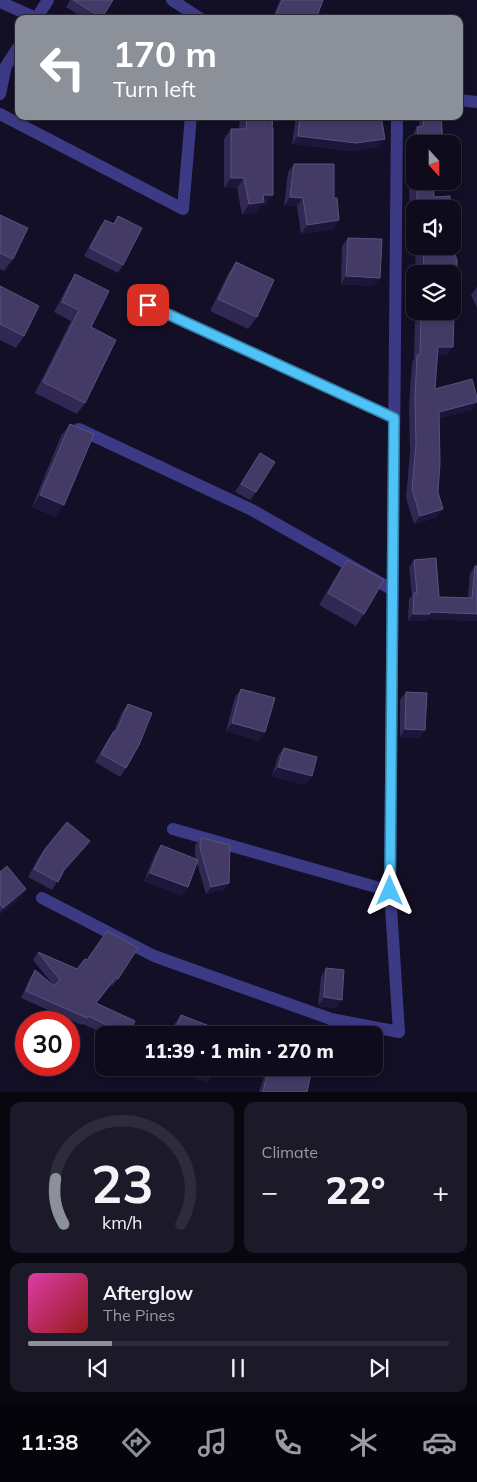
<!DOCTYPE html>
<html lang="en">
<head>
<meta charset="utf-8">
<style>
	:root { --surface:#0e0b1c; --page:#1c1929; --text:#f1f3f6; --muted:#9b9ba3; --line:#2e2b3b; --accent:#8c9099 }
	body { margin:0; font-family:Mulish,sans-serif; background:var(--page); color:var(--text); height:100vh; display:flex; flex-direction:column; font-size:19px; white-space:nowrap }
	* { box-sizing:border-box; margin:0 }
	p { font-size:16px; color:var(--muted) }
	.icon { flex:none; width:28px; height:28px; fill:none; stroke:currentColor; stroke-width:2; stroke-linecap:round; stroke-linejoin:round }
	.map { position:relative; height:1092px; overflow:hidden }
	.side { display:flex; flex-direction:column; gap:10px; padding:10px; background:#08060f; flex:1 }
	.side>* { flex:none }
	.guide { position:absolute; left:15px; top:15px; width:448px; height:105px; border-radius:10px; box-shadow:0 2px 8px #0003,0 0 0 1px var(--line); background:#8c9099; color:#fff; overflow:hidden }
	.needle { width:32px; rotate:159deg }
	.tools { position:absolute; left:406px; top:135px; display:grid; gap:10px }
	.tools a { display:grid; place-items:center; width:55px; height:55px; border-radius:10px; background:var(--surface); box-shadow:0 2px 8px #0003,0 0 0 1px var(--line); font-size:25px }
	.speed { position:absolute; left:15px; top:1011px; display:flex; gap:10px; font-size:25px; font-weight:700; text-align:center }
	.speed>* { display:grid; place-content:center; width:65px; height:65px; border-radius:50%; background:var(--surface); box-shadow:0 2px 8px #0003,0 0 0 1px var(--line); line-height:1 }
	.speed .limit { border:8px solid #d22; background:#fff; color:#111 }
	.pin { position:absolute; display:grid; place-items:center; width:42px; height:42px; color:#fff; margin:-21px; border-radius:10px; box-shadow:0 2px 8px #0006 }
	.me { position:absolute; width:55px; margin:-28px; rotate:0deg; stroke-linejoin:round; filter:drop-shadow(0 0 4px #0008) }
	.turn { display:flex; align-items:center; gap:18px; height:105px; padding:0 15px; font-size:22px }
	.turn .icon { width:65px; height:65px; stroke-width:2.5 }
	.turn b { display:block; font-size:35px; line-height:42px }
	.big { font-size:38px; font-weight:800; line-height:1.1 }
	.side .tile { flex:1; display:flex; flex-direction:column; justify-content:center; gap:8px; min-width:0; padding:0 18px; border-radius:10px; background:var(--page) }
	.side .dial { align-items:center; gap:0 }
	.dial svg { height:130px; overflow:visible; fill:none; stroke:var(--line); stroke-width:7; stroke-linecap:round; text-anchor:middle }
	.dial text { fill:var(--text); stroke:none }
	.song { display:flex; align-items:center; gap:15px }
	.cover { width:60px; height:60px; border-radius:8px; background:linear-gradient(135deg,hsl(320 70% 55%),hsl(0 70% 35%)) }
	.played { height:5px; border-radius:2px; background:linear-gradient(90deg,var(--accent) 20%,var(--line) 20%) }
	.keys { display:flex; justify-content:space-around; direction:ltr }
	.heat { display:flex; justify-content:space-between; align-items:center; font-size:28px; direction:ltr }
	.side .tiles { flex:1; display:grid; gap:10px; grid-template-columns:1fr 1fr }
	.tile:last-child { grid-column:span 2 }
	.trip { position:absolute; left:95px; top:1026px; width:288px; height:50px; border-radius:10px; background:var(--surface); box-shadow:0 2px 8px #0003,0 0 0 1px var(--line); font-weight:800; line-height:50px; text-align:center }
	.dock { display:flex; height:80px; justify-content:space-around; align-items:center; background:#06040b; color:var(--muted) }
	.dock .icon { width:35px; height:35px }
	.dock .current { color:var(--accent) }
	.dock b { font-size:22px; color:var(--text) }
	.map>svg:first-child { display:block }
	.lines { fill:none; stroke-linecap:round; stroke-linejoin:round }
	.street { stroke:#3d3a85; stroke-width:12 }
	.wall { fill:#312854 }
	.shaded-wall { fill:#1d163a }
	.building { fill:#433a66; stroke:#5a527e }
	.route-casing { stroke:#337fa1; stroke-width:12 }
	.route { stroke:#4fc3f7; stroke-width:9 }
</style>
</head>
<body>
<div class="map">
<svg width="477" height="1092" viewBox="0 0 477 1092">
	<rect width="100%" height="100%" fill="#130f26"/>
	<g class="lines">
		<path class="street" d="M 172,0 L 201,19
			M 0,2 L 36,18
			M 36,19 L 48,0
			M 0,94 L 6,66 L 19,46
			M 459,100 L 477,102
			M 0,114 L 183,209 L 191,116
			M 148,305 L 394,418
			M 79,429 L 252,510 L 393,590
			M 173,829 L 390,891
			M 42,898 L 154,956 L 331,1019 L 399,1032 L 390,891 L 397,116"/>
	</g>
	<path class="wall" d="M 70,0 L 113,0 L 101,19 L 85,19 L 66,7 Z
		M 280,0 L 323,0 L 316,19 L 272,19 Z
		M 240,116 L 273,116 L 266,205 L 261,205 L 257,212 L 242,215 L 237,188 L 224,188 L 224,139 L 231,129 L 239,129 Z
		M 296,116 L 381,116 L 379,147 L 351,151 L 292,144 Z
		M 420,116 L 441,116 L 443,144 L 415,144 L 415,155 L 414,155 L 413,134 L 417,127 L 419,126 Z
		M 294,164 L 334,229 L 301,234 L 297,206 L 284,206 L 288,172 Z
		M 415,180 L 415,181 L 433,181 L 434,197 L 450,209 L 415,209 L 415,244 L 411,244 L 409,189 Z
		M 0,215 L 13,259 L 4,271 L 0,269 Z
		M 118,216 L 123,265 L 118,273 L 84,256 L 99,228 L 105,220 L 113,224 Z
		M 348,238 L 374,286 L 341,284 L 342,246 Z
		M 415,246 L 452,246 L 452,274 L 416,274 Z
		M 236,262 L 257,317 L 248,329 L 210,311 L 228,274 Z
		M 75,274 L 91,327 L 85,403 L 77,414 L 35,393 L 71,321 L 54,312 L 68,285 Z
		M 0,286 L 24,336 L 16,348 L 0,340 Z
		M 477,287 L 477,308 L 471,295 Z
		M 421,314 L 447,355 L 437,355 L 435,389 L 472,410 L 439,418 L 437,517 L 414,524 L 406,498 L 410,452 L 409,406 L 412,363 L 414,359 L 415,322 Z
		M 70,424 L 56,517 L 32,507 L 61,436 Z
		M 260,453 L 256,492 L 250,500 L 235,492 Z
		M 347,560 L 364,614 L 356,626 L 319,605 L 339,571 Z
		M 414,560 L 439,597 L 468,598 L 470,573 L 475,566 L 477,566 L 477,621 L 427,619 L 425,621 L 408,621 L 409,599 L 412,595 L 409,567 Z
		M 241,689 L 259,741 L 226,731 L 235,697 Z
		M 406,692 L 425,730 L 419,738 L 400,737 L 400,700 Z
		M 128,704 L 126,768 L 120,777 L 95,762 L 108,739 L 114,731 L 122,712 Z
		M 284,748 L 306,785 L 272,776 L 278,756 Z
		M 200,838 L 229,883 L 224,890 L 206,894 L 197,863 L 188,887 L 182,896 L 144,881 L 155,854 L 161,845 L 196,859 L 195,855 L 195,845 Z
		M 90,841 L 84,849 L 61,875 L 52,890 L 28,877 L 39,857 L 45,849 Z
		M 0,872 L 26,889 L 20,898 L 0,914 Z
		M 38,952 L 77,969 L 85,959 L 118,979 L 112,986 L 111,985 L 96,1003 L 128,1035 L 107,1035 L 83,1024 L 82,1025 L 21,998 L 30,978 L 35,970 L 54,986 L 33,960 Z
		M 326,968 L 336,1008 L 318,1006 L 321,977 Z
		M 181,1015 L 230,1035 L 169,1035 L 172,1027 Z
		M 267,1068 L 312,1068 L 307,1092 L 259,1092 Z"/>
	<path class="shaded-wall" d="M 298,136 L 385,139 L 379,147 L 351,151 L 292,144 Z
		M 231,178 L 244,178 L 237,188 L 224,188 Z
		M 263,195 L 273,195 L 266,205 L 261,205 L 257,212 L 242,215 L 249,204 Z
		M 290,197 L 303,198 L 297,206 L 284,206 Z
		M 339,220 L 334,229 L 301,234 L 307,225 Z
		M 415,238 L 415,244 L 411,244 Z
		M 346,276 L 380,278 L 374,286 L 341,284 Z
		M 438,347 L 453,347 L 447,355 L 432,355 Z
		M 477,402 L 472,410 L 434,420 L 439,412 Z
		M 40,495 L 64,505 L 56,517 L 32,507 Z
		M 443,509 L 437,517 L 414,524 L 420,516 Z
		M 430,612 L 477,614 L 477,621 L 427,619 L 425,621 L 408,621 L 413,614 Z
		M 232,723 L 265,732 L 259,741 L 226,731 Z
		M 405,729 L 425,730 L 419,738 L 400,737 Z
		M 278,767 L 312,776 L 306,785 L 272,776 Z
		M 90,841 L 84,849 L 58,879 L 64,870 Z
		M 150,873 L 188,887 L 182,896 L 144,881 Z
		M 229,883 L 224,890 L 206,894 L 211,887 Z
		M 26,889 L 20,898 L 0,914 L 0,912 L 3,908 Z
		M 324,997 L 342,1000 L 336,1008 L 318,1006 Z
		M 167,1068 L 207,1068 L 216,1071 L 207,1083 Z"/>
	<path class="building" d="M 73,0 L 113,0 L 102,18 Z
		M 282,0 L 323,0 L 316,19 L 274,19 Z
		M 247,116 L 273,116 L 272,128 L 273,128 L 273,195 L 263,195 L 264,202 L 249,204 L 244,178 L 231,178 L 231,129 L 246,129 Z
		M 300,116 L 381,116 L 385,139 L 356,143 L 298,136 Z
		M 424,116 L 441,116 L 443,144 L 419,144 L 417,127 L 423,126 Z
		M 294,164 L 334,164 L 334,198 L 337,198 L 339,220 L 307,225 L 303,198 L 290,197 Z
		M 417,181 L 433,181 L 434,197 L 450,196 L 450,209 L 417,209 Z
		M 0,215 L 28,228 L 13,259 L 0,253 Z
		M 118,216 L 142,228 L 123,265 L 90,248 L 105,220 L 114,224 Z
		M 348,238 L 382,239 L 380,278 L 346,276 Z
		M 423,246 L 452,246 L 457,260 L 457,287 L 452,289 L 452,274 L 425,274 L 424,270 Z
		M 236,262 L 274,280 L 257,317 L 218,299 Z
		M 75,274 L 109,291 L 91,327 L 116,340 L 85,403 L 43,382 L 79,310 L 62,302 Z
		M 0,286 L 39,306 L 24,336 L 0,324 Z
		M 421,314 L 454,315 L 453,347 L 438,347 L 435,389 L 472,379 L 477,398 L 477,402 L 439,412 L 440,463 L 438,492 L 443,509 L 420,516 L 412,489 L 416,444 L 415,398 L 417,355 L 420,355 Z
		M 70,424 L 94,434 L 64,505 L 40,495 Z
		M 260,453 L 275,462 L 256,492 L 241,484 Z
		M 436,558 L 439,597 L 472,598 L 475,566 L 477,566 L 477,614 L 430,612 L 430,614 L 413,614 L 414,593 L 417,593 L 414,560 Z
		M 347,560 L 384,580 L 364,614 L 328,593 Z
		M 241,689 L 275,698 L 265,732 L 232,723 Z
		M 406,692 L 427,693 L 425,730 L 405,729 Z
		M 128,704 L 152,713 L 139,745 L 126,768 L 101,754 L 114,731 L 116,732 Z
		M 284,748 L 317,757 L 312,776 L 278,767 Z
		M 67,822 L 90,841 L 64,870 L 58,882 L 34,869 L 45,849 Z
		M 200,838 L 206,839 L 230,845 L 229,883 L 211,887 L 200,848 Z
		M 161,845 L 198,860 L 188,887 L 150,873 Z
		M 7,866 L 26,889 L 3,908 L 0,904 L 0,872 Z
		M 107,931 L 138,948 L 118,979 L 116,977 L 96,1003 L 135,1021 L 128,1035 L 88,1016 L 87,1018 L 26,991 L 35,970 L 54,986 L 60,980 L 38,952 L 77,969 L 85,959 L 87,960 Z
		M 326,968 L 344,970 L 342,1000 L 324,997 Z
		M 181,1015 L 230,1034 L 230,1035 L 173,1035 Z
		M 207,1068 L 217,1068 L 216,1071 Z
		M 270,1068 L 312,1068 L 307,1092 L 263,1092 L 265,1083 Z"/>
	<g class="lines">
		<g class="route-casing">
			<path id="route" d="M 148,305 L 394,418 L 390,891"/>
		</g>
		<use href="#route" class="route"/>
	</g>
</svg>
<div class="tools">
<a><svg class="needle" viewBox="-14 -14 28 28"><path d="M0-13l5 13h-10z" fill="#e53935"/><path d="M0 13l5-13h-10z" fill="#9b9ba3"/></svg></a>
<a><svg class="icon" aria-label="sound" viewBox="0 0 24 24"><path d="M4 9h4l5-4v14l-5-4H4zM17 9q2 3 0 6"/></svg></a>
<a><svg class="icon" aria-label="layers" viewBox="0 0 24 24"><path d="M12 4l9 5-9 5-9-5zM3 14l9 5 9-5"/></svg></a>
</div>
<div class="speed"><div class="limit">30</div></div>
<div class="pin" style="left:148px;top:305px;background:#d93025"><svg class="icon" aria-label="arrive" viewBox="0 0 24 24"><path d="M6 21V4h12l-3 4 3 4H6"/></svg></div>
<svg class="me" style="left:390px;top:891px" viewBox="-20 -20 40 40"><path d="M0-17L14 15 0 8-14 15z" fill="#4fc3f7" stroke="#fff" stroke-width="4"/></svg>
<div class="trip">11:39 · 1 min · 270 m</div>
<div class="guide">
<div class="turn"><svg class="icon" aria-label="left" viewBox="0 0 24 24"><path d="M17 20v-9H6M10 6l-5 5 5 5"/></svg><div><b>170 m</b>Turn left</div></div>
</div>
</div>
<section class="side">
<div class="tiles">
<div class="tile dial"><svg viewBox="0 0 100 80">
<path d="M14 69A42 42 0 1 1 86 69"/>
<path d="M14 69A42 42 0 0 1 9 41" stroke="#8c9099"/>
<text x="50" y="56" font-size="32" font-weight="700">23</text>
<text x="50" y="72" font-size="11">km/h</text>
</svg></div>
<div class="tile"><p>Climate</p>
<div class="heat"><a>−</a><b class="big">22°</b><a>+</a></div>
</div>
<div class="tile">
<div class="song"><i class="cover"></i><div><b>Afterglow</b><p>The Pines</p></div></div>
<div class="played"></div>
<div class="keys"><svg class="icon" aria-label="previous" viewBox="0 0 24 24"><path d="M18 5L8 12l10 7zM5 5v14"/></svg><svg class="icon" aria-label="pause" viewBox="0 0 24 24"><path d="M8 5v14M16 5v14"/></svg><svg class="icon" aria-label="next" viewBox="0 0 24 24"><path d="M6 5l10 7-10 7zM19 5v14"/></svg></div>
</div>
</div>
</section>
<nav class="dock">
<b>11:38</b>
<svg class="icon current" aria-label="directions" viewBox="0 0 24 24"><path d="M12 3l9 9-9 9-9-9zM9 14v-3h6M13 9l2 2-2 2"/></svg>
<svg class="icon" aria-label="music" viewBox="0 0 24 24"><path d="M9 18V5l10-2v13"/><circle cx="6" cy="18" r="3"/><circle cx="16" cy="16" r="3"/></svg>
<svg class="icon" aria-label="phone" viewBox="0 0 24 24"><path d="M5 4h4l2 5-3 2q2 4 5 5l2-3 5 2v4C11 20 4 13 5 4z"/></svg>
<svg class="icon" aria-label="climate" viewBox="0 0 24 24"><path d="M12 3v18M4 7l16 10M4 17L20 7"/></svg>
<svg class="icon" aria-label="car" viewBox="0 0 24 24"><path d="M5 17H2v-5l4-1 3-4h7l3 4 3 1v5h-3M9 17h6M6 11h13"/><circle cx="7" cy="17" r="2"/><circle cx="17" cy="17" r="2"/></svg>
</nav>
</body>
</html>
